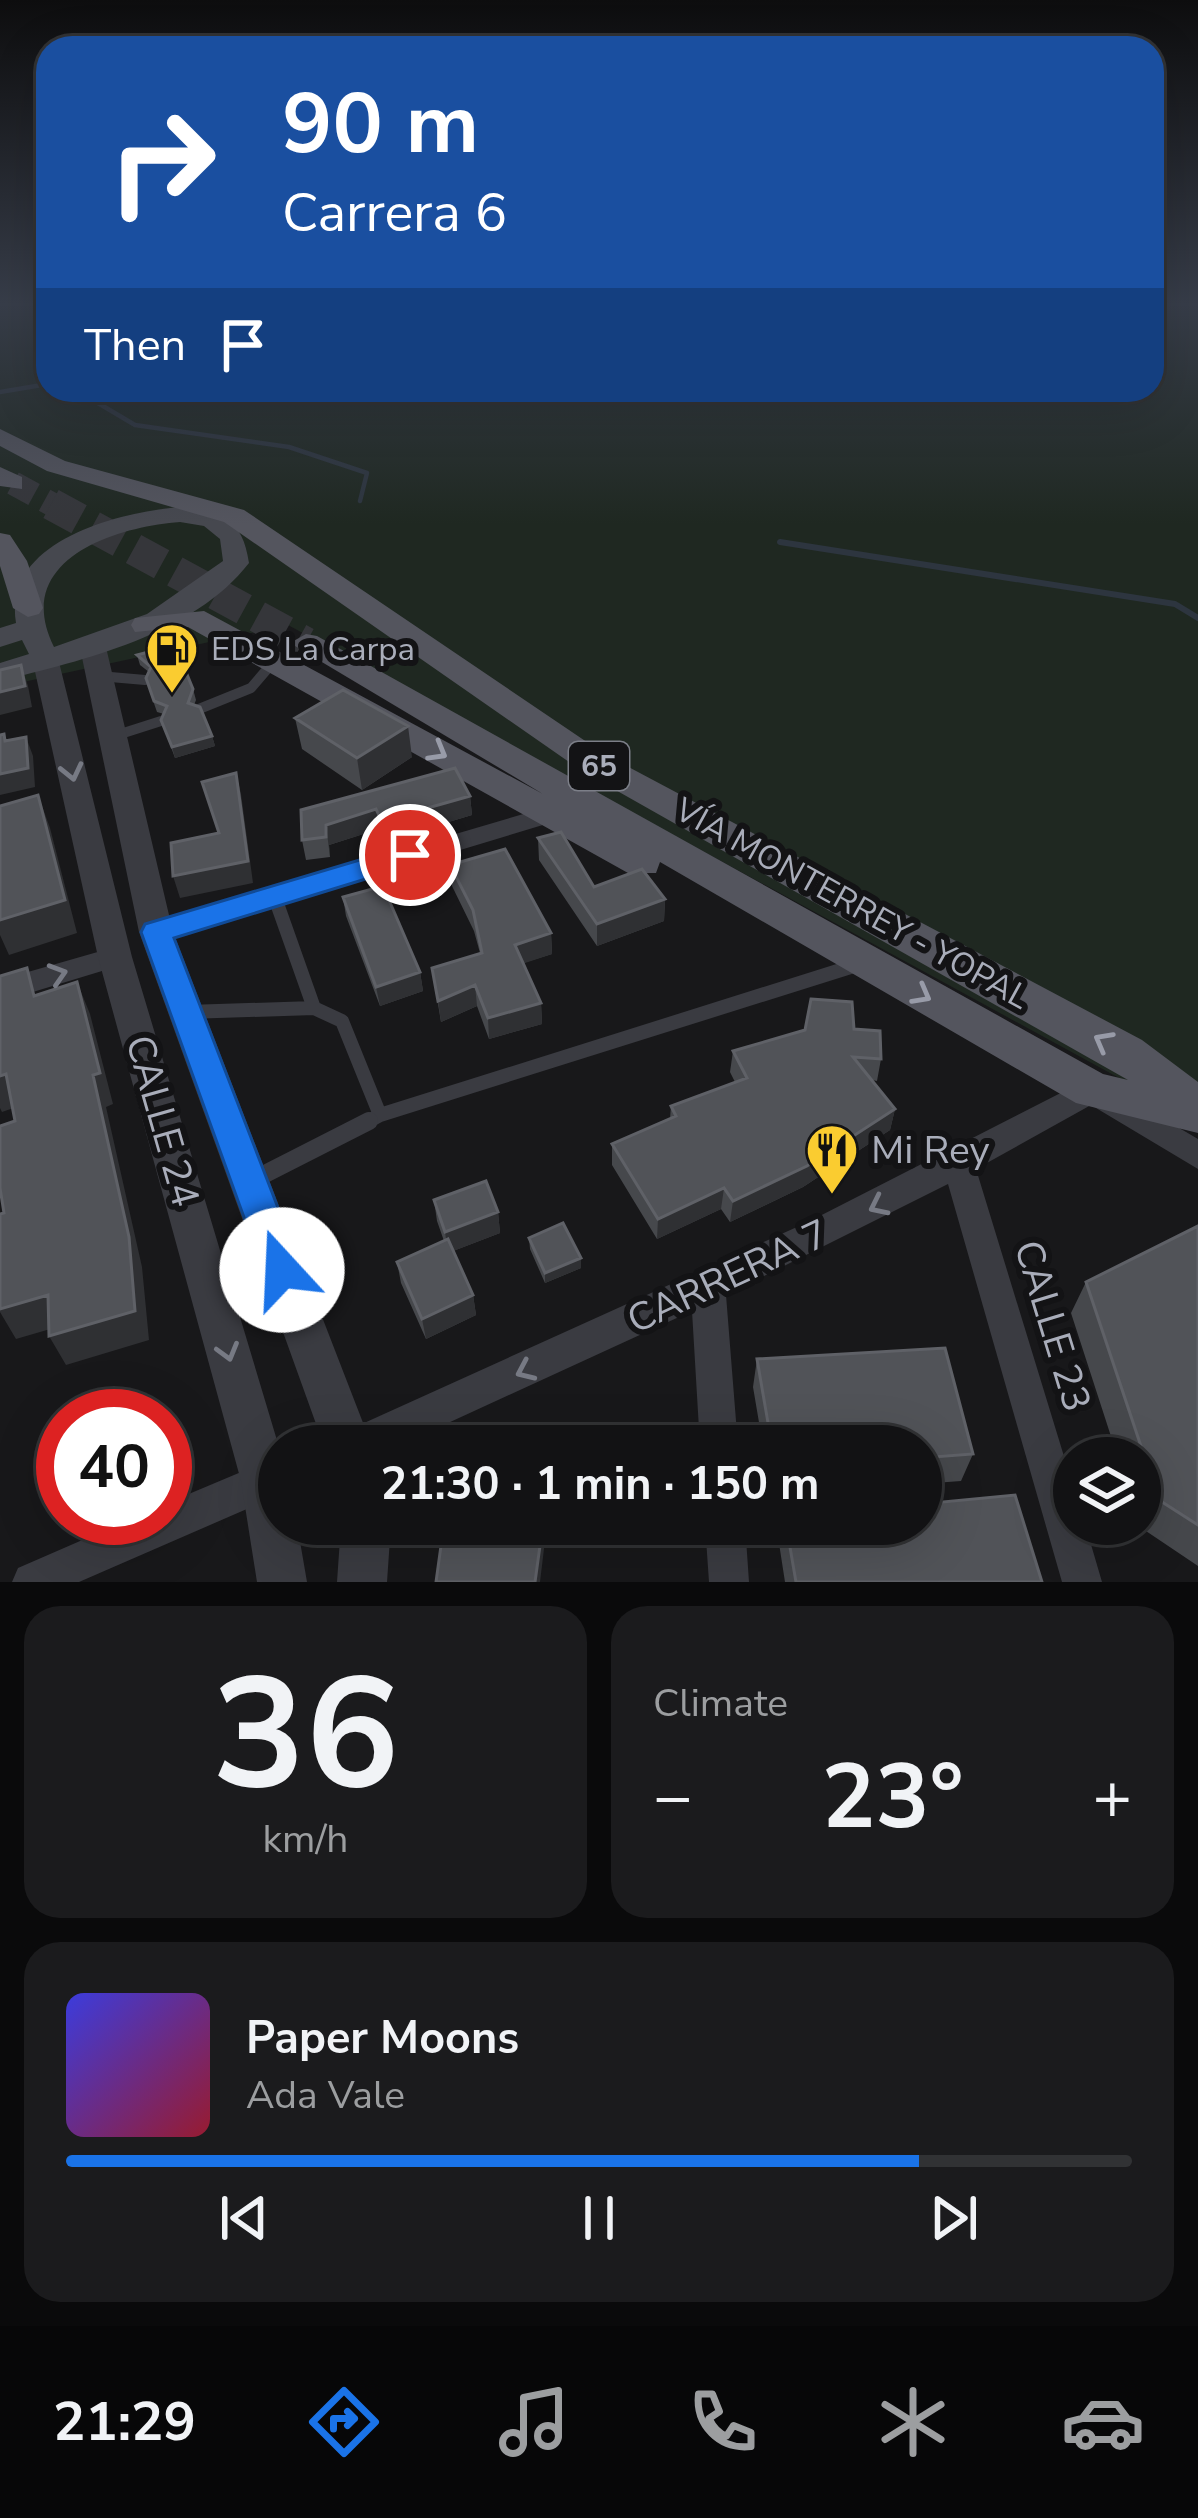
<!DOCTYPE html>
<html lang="en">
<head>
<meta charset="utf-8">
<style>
	:root { --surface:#121214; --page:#1b1b1d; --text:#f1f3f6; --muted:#9c9ea0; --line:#313234; --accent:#1a73e8 }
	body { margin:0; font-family:"Nunito Sans",sans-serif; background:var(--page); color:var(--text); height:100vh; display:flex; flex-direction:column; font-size:45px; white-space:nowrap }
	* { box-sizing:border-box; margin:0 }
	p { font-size:39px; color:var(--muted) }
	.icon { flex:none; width:66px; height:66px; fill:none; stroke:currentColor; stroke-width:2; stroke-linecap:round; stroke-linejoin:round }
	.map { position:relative; height:1582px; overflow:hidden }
	.side { display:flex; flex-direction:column; gap:24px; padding:24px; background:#0a0a0b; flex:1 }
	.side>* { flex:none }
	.guide { position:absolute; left:36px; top:36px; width:1128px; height:366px; border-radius:36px; box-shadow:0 12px 48px #0002,0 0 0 3px var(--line); background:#1a4fa0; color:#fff; overflow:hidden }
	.tools { position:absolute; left:1053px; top:1437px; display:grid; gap:24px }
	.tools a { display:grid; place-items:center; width:108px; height:108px; border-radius:50%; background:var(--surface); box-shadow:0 12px 48px #0002,0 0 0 3px var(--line); font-size:60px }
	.speed { position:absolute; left:36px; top:1389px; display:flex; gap:24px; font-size:60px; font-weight:700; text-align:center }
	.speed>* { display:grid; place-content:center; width:156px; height:156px; border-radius:50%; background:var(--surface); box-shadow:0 12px 48px #0002,0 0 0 3px var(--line); line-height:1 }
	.speed .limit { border:18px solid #d22; background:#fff; color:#111 }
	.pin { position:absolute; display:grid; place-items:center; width:102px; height:102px; color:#fff; margin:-51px; border:6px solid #fff; border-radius:50%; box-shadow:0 3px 12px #0007 }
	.me { position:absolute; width:132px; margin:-66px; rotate:340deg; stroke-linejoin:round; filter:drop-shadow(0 0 9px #0008) }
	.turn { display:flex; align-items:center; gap:42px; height:252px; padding:0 48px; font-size:54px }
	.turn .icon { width:156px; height:156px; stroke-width:2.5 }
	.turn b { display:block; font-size:84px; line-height:102px }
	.then { display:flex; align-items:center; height:114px; padding:0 48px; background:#0003; gap:24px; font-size:45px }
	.big { font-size:90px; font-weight:700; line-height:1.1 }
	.side .tile { flex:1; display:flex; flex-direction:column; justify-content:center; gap:18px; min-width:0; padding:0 42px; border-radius:36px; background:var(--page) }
	.side .dial { align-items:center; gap:0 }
	.dial b { font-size:156px; line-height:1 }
	.song { display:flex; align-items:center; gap:36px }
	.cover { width:144px; height:144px; border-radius:18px; background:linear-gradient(135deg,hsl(240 70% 55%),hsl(350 70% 35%)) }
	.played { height:12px; border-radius:6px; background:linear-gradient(90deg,var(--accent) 80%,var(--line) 80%) }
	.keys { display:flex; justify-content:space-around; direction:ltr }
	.heat { display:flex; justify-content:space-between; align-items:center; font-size:66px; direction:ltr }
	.side .tiles { flex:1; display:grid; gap:24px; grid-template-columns:1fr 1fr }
	.tile:last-child { grid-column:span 2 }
	.trip { position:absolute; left:258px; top:1425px; width:684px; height:120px; border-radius:60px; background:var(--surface); box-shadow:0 12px 48px #0002,0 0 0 3px var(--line); font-weight:700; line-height:120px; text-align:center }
	.tabs { display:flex; height:192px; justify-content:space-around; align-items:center; background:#070708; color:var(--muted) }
	.tabs .icon { width:84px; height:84px }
	.tabs .selected { color:var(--accent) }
	.tabs b { font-size:54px; color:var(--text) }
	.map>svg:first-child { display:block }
	.green { fill:#1f2821 }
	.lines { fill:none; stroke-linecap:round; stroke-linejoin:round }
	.stream-far1 { stroke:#2d353f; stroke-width:4.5 }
	.stream { stroke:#2d353f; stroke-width:6 }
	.primary-tunnel-far1 { stroke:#35363a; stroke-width:24; stroke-dasharray:24 12; stroke-linecap:butt }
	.primary-tunnel { stroke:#35363a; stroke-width:32; stroke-dasharray:32 15; stroke-linecap:butt }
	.service-far2 { stroke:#3a3b41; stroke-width:10 }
	.service-far1 { stroke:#3a3b41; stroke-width:14 }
	.service { stroke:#3a3b41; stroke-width:18 }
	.minor { fill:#3a3b41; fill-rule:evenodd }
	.tertiary { fill:#3a3b41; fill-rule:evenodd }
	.secondary { fill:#46484f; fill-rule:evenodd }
	.primary { fill:#54555e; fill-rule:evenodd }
	.wall { fill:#46484c }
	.shaded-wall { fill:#2f3033 }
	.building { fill:#515358; stroke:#5f6167; stroke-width:3 }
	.oneway { stroke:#989ba8 }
	.oneway2 { stroke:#777a84 }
	.route { fill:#1a73e8; stroke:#114b97; stroke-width:3 }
	.labels { text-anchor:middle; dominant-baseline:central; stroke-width:12; stroke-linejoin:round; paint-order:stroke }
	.shield { fill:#131315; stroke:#7c7f88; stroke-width:3 }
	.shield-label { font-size:30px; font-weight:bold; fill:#a9adba }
	.poi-label { font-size:33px; fill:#a9adba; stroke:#131315; text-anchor:start }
	.street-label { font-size:33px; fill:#a9adba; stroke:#131315 }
	.near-street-label { font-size:39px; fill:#a9adba; stroke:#131315 }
	.near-poi-label { font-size:39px; fill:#a9adba; stroke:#131315; text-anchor:start }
</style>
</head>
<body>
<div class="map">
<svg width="1198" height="1582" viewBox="0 0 1198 1582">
	<rect width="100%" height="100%" fill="#18181a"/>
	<path class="green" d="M 0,302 L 48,302 L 48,390 L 1152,390 L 1152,302 L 1198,302 L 1198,1121 L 288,625 L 0,687 Z"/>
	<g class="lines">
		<path class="stream-far1" d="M 76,390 L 135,425 L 289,447 L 367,473 L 360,501
			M 0,392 L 48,384"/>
		<path class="stream" d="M 780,542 L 1175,604 L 1198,618"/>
		<path class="primary-tunnel-far1" d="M 13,483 L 57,507"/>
		<path class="primary-tunnel" d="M 51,504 L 306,643"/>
		<path class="service-far2" d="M 99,676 L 145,680
			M 199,709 L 251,688 L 275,660
			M 111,737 L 161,721"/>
		<path class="service-far1" d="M 274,895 L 314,1008
			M 187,1012 L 314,1008 L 342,1021 L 380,1115 L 363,1124
			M 380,1115 L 860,964"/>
		<path class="service" d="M 255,1179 L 369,1121"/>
		<path class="minor" d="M 547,807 L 556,809 L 559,815 L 556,821 L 156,942 L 146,939 L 143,932 L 146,925 Z
			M 115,947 L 125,950 L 129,957 L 125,964 L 0,1002 L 0,980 Z
			M 1092,1077 L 1198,1139 L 1198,1169 L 1091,1105 L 976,1169 L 1074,1489 L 1074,1524 L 1085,1524 L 1102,1582 L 1062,1582 L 948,1184 L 726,1295 L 738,1446 L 700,1446 L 692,1311 L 398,1446 L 336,1446 L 342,1433 L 808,1222 Z
			M 279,1456 L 279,1495 L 79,1582 L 12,1582 L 18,1568 L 133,1518 L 165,1518 L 165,1504 Z
			M 705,1524 L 745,1524 L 749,1582 L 709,1582 Z"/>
		<path class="tertiary" d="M 92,635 L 105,643 L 173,932 L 372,1446 L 324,1446 L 139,932 L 79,643 Z
			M 45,650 L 58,658 L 132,957 L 279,1447 L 279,1524 L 297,1524 L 307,1582 L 257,1582 L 241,1481 L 98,957 L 32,658 Z
			M 341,1524 L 391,1524 L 387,1582 L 337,1582 Z"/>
		<path class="secondary" d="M 180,507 C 222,515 242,516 249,563 C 193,635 84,660 0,681 L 0,663 L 29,654 L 22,640 L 0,647 L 0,628 L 16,623 C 2,540 121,512 180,507 ZM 180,522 L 204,526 L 220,539 L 223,561 L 147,614 L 54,647 C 11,561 113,527 180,522 Z"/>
		<path class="primary" d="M 0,429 L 65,461 L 244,510 L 606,755 L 1142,1040 L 1198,1082 L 1198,1133 L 1076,1103 L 660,862 L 656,873 L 628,873 L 188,627 L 135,632 L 131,625 L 135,618 L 204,611 L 543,794 L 290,643 L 306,634 L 317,636 L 1103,1074 L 1128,1080 L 582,771 L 224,522 L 47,471 L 0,446 Z
			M 0,467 L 22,477 L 22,489 L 0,486 Z
			M 0,533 L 10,535 L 27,561 L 43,608 L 39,614 L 28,617 L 13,608 L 0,566 Z"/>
	</g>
	<path class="wall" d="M 137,655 L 193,689 L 196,700 L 194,705 L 212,736 L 215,746 L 175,758 L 161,720 L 164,714 L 157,712 L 149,689 L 146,678 L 149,672 L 140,665 Z
		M 295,718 L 412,757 L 362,790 L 302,749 Z
		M 470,796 L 472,815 L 385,841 L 379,829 L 329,845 L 330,857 L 306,860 L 302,840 L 301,810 Z
		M 538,838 L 594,887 L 665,899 L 664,921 L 597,946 L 539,860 Z
		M 450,865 L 551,933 L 552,954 L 523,963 L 541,1003 L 542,1024 L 489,1039 L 477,1006 L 441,1022 L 432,968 L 480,953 L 474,931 L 452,886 Z
		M 343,897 L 420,972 L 423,991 L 380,1006 L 346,916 Z
		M 854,1029 L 881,1059 L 877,1081 L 872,1080 L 895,1109 L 890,1130 L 803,1187 L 730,1222 L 721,1209 L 657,1239 L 612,1165 L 612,1144 L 670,1119 L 671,1106 L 735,1082 L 730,1072 L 733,1051 L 805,1030 Z
		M 434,1200 L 498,1212 L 500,1233 L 453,1251 L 473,1295 L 476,1315 L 426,1339 L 401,1283 L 397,1262 L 444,1241 L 437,1221 Z
		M 1198,1226 L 1198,1566 L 1140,1527 L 1140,1458 L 1118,1458 L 1071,1313 L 1086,1282 Z
		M 529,1238 L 581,1268 L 545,1283 L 530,1249 Z
		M 757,1359 L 973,1454 L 961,1481 L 921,1484 L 921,1446 L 763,1446 L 753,1387 Z
		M 601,1524 L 697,1524 L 696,1532 L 602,1536 Z
		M 776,1524 L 921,1524 L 1042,1582 L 785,1582 Z"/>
	<path class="shaded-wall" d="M 21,665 L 28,686 L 32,707 L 0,715 L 0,692 Z
		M 408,726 L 412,757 L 362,790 L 357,758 Z
		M 212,736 L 215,746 L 175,758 L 172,747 Z
		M 26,737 L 33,756 L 35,787 L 0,795 L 0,774 Z
		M 236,773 L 241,794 L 253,883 L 180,898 L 173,876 L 248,861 Z
		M 38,795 L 50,828 L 77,933 L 9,955 L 0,935 L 0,920 Z
		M 470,796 L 472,815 L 385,841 L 382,821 Z
		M 376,809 L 379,829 L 329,845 L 330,857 L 326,825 Z
		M 665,899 L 664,921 L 597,946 L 597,924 Z
		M 551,933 L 552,954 L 516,966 L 515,945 Z
		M 420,972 L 423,991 L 380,1006 L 376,987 Z
		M 77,982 L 90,1014 L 113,1104 L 106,1107 L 142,1267 L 149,1340 L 66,1365 L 49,1336 L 93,1075 Z
		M 475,985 L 477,1006 L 441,1022 L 438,1001 Z
		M 541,1003 L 542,1024 L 489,1039 L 488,1018 Z
		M 6,1074 L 22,1105 L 2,1112 L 0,1108 L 0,1076 Z
		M 895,1109 L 890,1130 L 803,1187 L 730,1222 L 733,1201 Z
		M 724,1188 L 721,1209 L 657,1239 L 658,1219 Z
		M 498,1212 L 500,1233 L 448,1253 L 445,1232 Z
		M 581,1258 L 581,1268 L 545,1283 L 545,1273 Z
		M 48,1295 L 64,1325 L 16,1339 L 0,1312 L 0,1309 Z
		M 473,1295 L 476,1315 L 426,1339 L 422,1319 Z
		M 543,1524 L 547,1524 L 540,1582 L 535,1582 Z"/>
	<path class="building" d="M 175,645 L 193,689 L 188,703 L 200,707 L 212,736 L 172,747 L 161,720 L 167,706 L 154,701 L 146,678 L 151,667 L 137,655 Z
		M 21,665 L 25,686 L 0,692 L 0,670 Z
		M 343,690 L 408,726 L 357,758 L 295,718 Z
		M 4,734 L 5,741 L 26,737 L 28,768 L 0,774 L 0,735 Z
		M 455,768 L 470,796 L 382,821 L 376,809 L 326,825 L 326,837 L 302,840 L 301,810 Z
		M 236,773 L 248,861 L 173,876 L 171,843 L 219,833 L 202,782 Z
		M 38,795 L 65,900 L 0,920 L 0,806 Z
		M 561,832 L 594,887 L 642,869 L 665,899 L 597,924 L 538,838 Z
		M 505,849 L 551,933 L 515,945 L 541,1003 L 488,1018 L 475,985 L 438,1001 L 432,968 L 482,953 L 473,910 L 450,865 Z
		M 383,886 L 420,972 L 376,987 L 343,897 Z
		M 27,968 L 34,996 L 77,982 L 100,1073 L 93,1075 L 129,1237 L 135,1311 L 49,1336 L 48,1295 L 0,1309 L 0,1214 L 4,1213 L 0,1188 L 0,1126 L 15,1121 L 6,1074 L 0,1076 L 0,976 Z
		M 811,999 L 852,1002 L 854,1029 L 880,1031 L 881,1059 L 853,1057 L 895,1109 L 807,1166 L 733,1201 L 724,1188 L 658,1219 L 612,1144 L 676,1116 L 671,1106 L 747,1078 L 733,1051 L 805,1030 Z
		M 486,1181 L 498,1212 L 445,1232 L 434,1200 Z
		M 563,1223 L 581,1258 L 545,1273 L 529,1238 Z
		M 1198,1226 L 1198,1525 L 1159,1500 L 1086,1282 Z
		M 448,1239 L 473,1295 L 422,1319 L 397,1262 Z
		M 945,1348 L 973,1454 L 921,1458 L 921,1446 L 772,1446 L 757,1359 Z
		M 1015,1495 L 1042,1582 L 796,1582 L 786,1524 L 921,1524 L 921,1504 Z
		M 444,1524 L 543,1524 L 535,1582 L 436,1582 Z"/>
	<defs><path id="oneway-chevron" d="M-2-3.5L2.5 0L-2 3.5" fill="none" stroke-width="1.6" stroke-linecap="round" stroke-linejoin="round" transform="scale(3)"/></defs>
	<g class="oneway">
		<use href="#oneway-chevron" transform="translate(438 752) rotate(30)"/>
		<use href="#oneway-chevron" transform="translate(922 995) rotate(29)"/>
		<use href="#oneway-chevron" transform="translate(1103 1041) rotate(-151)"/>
	</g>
	<g class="oneway2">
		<use href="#oneway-chevron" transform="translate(72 772) rotate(77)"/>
		<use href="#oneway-chevron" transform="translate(58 974) rotate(-17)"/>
		<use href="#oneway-chevron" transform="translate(878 1206) rotate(154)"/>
		<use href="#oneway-chevron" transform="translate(228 1352) rotate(74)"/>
		<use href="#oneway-chevron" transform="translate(525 1371) rotate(156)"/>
	</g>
	<linearGradient id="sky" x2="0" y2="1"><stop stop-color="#0d0d0e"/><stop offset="0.58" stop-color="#373d49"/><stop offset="1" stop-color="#373d49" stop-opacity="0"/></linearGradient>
	<rect width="1198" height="524" fill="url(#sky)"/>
	<path class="route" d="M 410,845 L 425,855 L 421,862 L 174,938 L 302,1270 L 296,1282 L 282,1288 L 269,1282 L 263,1270 L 141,932 L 145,924 Z"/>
	<defs>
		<g id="fuel-pin" transform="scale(2.7)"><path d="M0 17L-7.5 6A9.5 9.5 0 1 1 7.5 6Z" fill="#facc30" stroke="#131315"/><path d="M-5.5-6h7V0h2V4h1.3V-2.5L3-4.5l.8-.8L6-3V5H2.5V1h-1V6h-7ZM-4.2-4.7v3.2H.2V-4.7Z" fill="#111"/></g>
		<g id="restaurant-pin" transform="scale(2.7)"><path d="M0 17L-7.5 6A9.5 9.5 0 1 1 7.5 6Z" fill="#facc30" stroke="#131315"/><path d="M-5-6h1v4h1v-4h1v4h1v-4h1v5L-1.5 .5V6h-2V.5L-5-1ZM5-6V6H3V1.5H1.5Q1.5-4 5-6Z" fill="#111"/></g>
	</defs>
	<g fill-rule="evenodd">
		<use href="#fuel-pin" x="172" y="649"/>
		<use href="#restaurant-pin" x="832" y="1150"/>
	</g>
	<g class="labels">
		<rect class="shield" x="569" y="742" width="60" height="48" rx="9"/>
		<g class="shield-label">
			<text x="599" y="766">65</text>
		</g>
		<g class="poi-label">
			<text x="211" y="649">EDS La Carpa</text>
		</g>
		<g class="street-label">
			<text transform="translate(852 904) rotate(29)">VÍA MONTERREY - YOPAL</text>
		</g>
		<g class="near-street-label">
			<text transform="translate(162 1121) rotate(74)">CALLE 24</text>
			<text transform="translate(728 1277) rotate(-25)">CARRERA 7</text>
			<text transform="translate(1052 1326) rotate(73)">CALLE 23</text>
		</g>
		<g class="near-poi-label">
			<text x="871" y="1150">Mi Rey</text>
		</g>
	</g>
</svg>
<div class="tools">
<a><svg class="icon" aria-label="layers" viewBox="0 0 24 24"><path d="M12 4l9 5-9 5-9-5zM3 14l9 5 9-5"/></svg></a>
</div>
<div class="speed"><div class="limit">40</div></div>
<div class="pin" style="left:410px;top:855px;background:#d93025"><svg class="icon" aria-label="arrive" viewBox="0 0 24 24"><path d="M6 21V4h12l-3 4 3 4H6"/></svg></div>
<svg class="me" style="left:282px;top:1270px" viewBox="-20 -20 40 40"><circle r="19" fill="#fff"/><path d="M0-13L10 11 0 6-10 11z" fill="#1a73e8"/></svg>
<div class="trip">21:30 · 1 min · 150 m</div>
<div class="guide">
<div class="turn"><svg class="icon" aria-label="right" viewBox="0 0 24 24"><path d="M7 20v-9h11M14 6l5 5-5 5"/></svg><div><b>90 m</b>Carrera 6</div></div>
<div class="then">Then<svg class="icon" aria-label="arrive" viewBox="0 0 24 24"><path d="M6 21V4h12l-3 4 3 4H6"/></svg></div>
</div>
</div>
<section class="side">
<div class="tiles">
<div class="tile dial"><b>36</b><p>km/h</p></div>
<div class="tile"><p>Climate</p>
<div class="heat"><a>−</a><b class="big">23°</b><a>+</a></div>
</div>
<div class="tile">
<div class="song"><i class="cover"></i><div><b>Paper Moons</b><p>Ada Vale</p></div></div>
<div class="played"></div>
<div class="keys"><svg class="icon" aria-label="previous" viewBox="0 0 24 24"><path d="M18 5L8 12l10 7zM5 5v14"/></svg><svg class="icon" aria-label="pause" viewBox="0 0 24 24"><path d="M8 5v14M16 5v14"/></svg><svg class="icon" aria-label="next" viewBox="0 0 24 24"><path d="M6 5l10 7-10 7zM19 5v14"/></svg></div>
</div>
</div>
</section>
<nav class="tabs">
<b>21:29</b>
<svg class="icon selected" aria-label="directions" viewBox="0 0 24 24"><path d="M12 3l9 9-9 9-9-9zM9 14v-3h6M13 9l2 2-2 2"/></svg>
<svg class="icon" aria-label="music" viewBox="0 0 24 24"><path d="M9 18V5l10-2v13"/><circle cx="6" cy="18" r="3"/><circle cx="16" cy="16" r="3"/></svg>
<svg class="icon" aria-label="phone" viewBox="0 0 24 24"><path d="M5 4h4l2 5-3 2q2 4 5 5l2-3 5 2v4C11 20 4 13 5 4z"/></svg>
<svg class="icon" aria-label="climate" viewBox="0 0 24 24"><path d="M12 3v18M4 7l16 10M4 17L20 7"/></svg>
<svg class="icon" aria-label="car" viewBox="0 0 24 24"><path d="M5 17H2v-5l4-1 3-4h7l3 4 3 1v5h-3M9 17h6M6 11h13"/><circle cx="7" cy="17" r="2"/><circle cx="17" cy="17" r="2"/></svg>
</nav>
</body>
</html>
